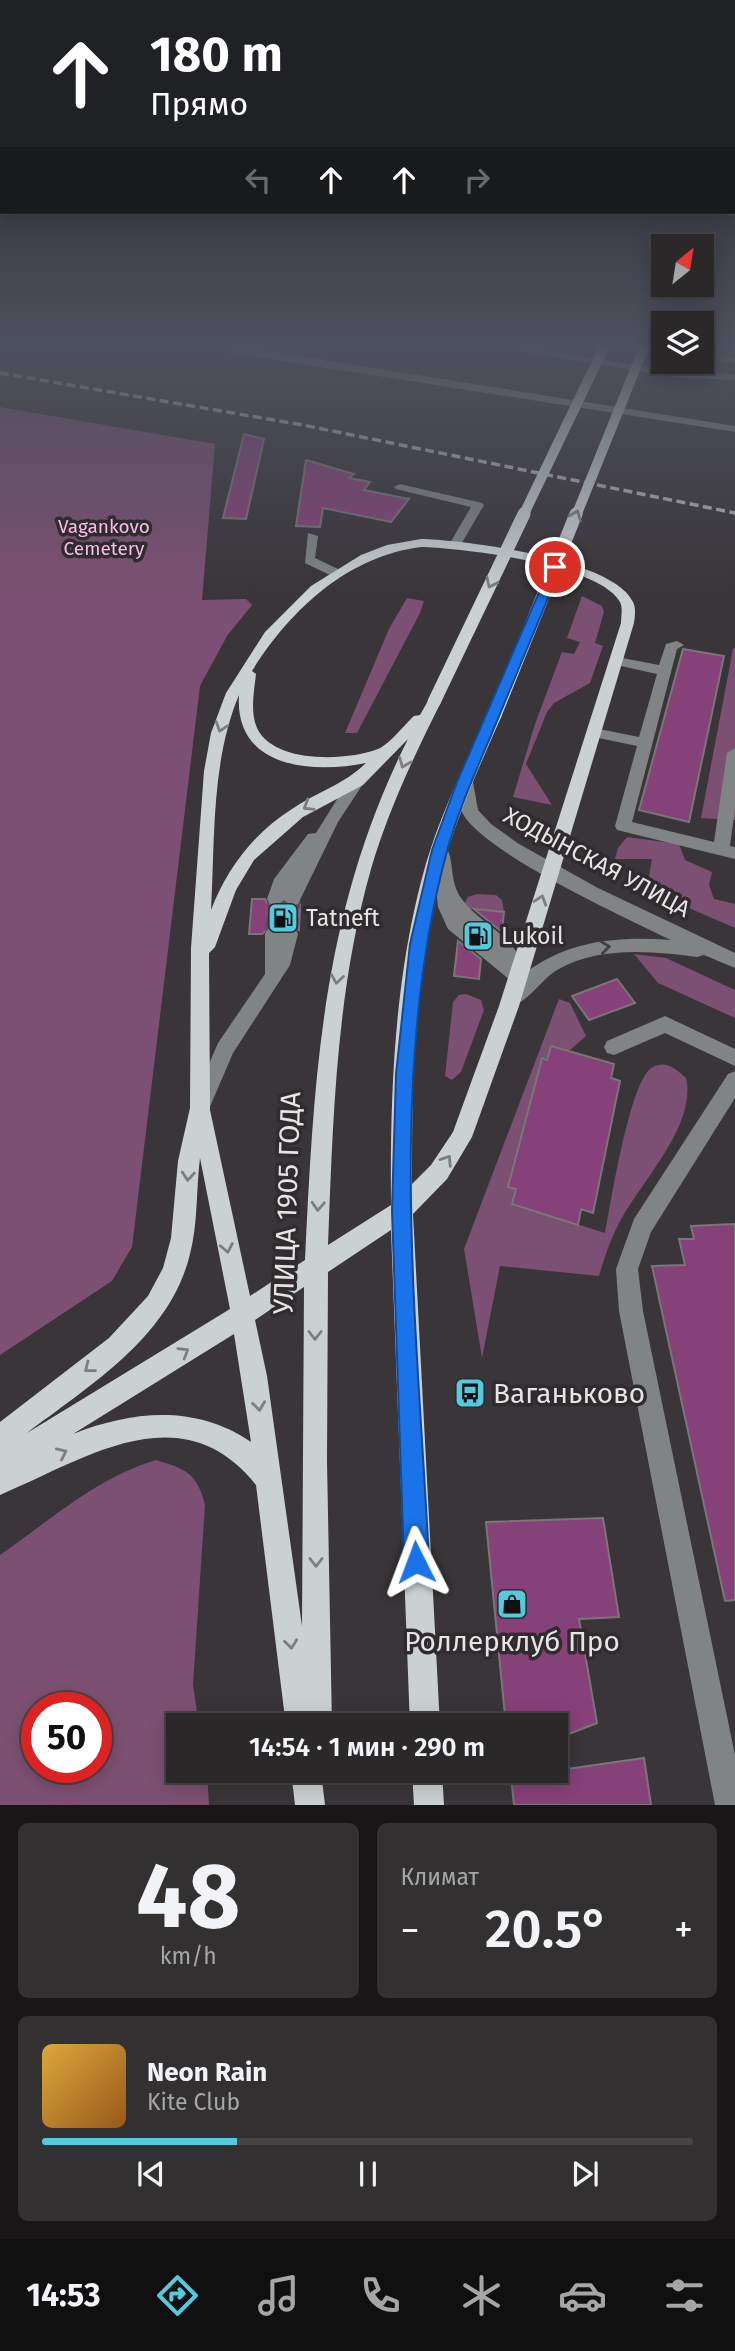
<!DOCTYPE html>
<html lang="ru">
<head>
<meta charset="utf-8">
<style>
	:root { --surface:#2b282a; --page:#333032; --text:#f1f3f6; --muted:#a6a6a8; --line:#474447; --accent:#54cade }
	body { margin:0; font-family:"Fira Sans",sans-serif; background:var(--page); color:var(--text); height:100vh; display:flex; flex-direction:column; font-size:26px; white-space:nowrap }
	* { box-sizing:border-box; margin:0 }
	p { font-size:23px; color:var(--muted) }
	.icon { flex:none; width:38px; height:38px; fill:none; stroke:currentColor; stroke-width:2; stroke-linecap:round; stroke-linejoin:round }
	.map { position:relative; height:1805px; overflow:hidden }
	.drawer { display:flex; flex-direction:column; gap:18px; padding:18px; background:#181617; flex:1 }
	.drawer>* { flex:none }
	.guide { position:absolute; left:0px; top:0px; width:735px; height:214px; box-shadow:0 4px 18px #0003,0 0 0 2px var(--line); background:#202124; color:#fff; overflow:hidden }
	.needle { width:46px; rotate:30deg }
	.tools { position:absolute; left:651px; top:234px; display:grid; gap:14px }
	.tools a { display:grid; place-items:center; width:63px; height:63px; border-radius:0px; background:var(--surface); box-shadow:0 4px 18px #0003,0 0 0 2px var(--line); font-size:35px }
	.speed { position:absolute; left:21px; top:1692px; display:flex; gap:14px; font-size:35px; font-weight:700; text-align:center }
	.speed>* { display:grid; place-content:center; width:91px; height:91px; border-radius:50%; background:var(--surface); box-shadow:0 4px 18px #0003,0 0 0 2px var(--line); line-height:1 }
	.speed .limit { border:10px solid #d22; background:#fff; color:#111 }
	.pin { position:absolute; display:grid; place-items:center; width:60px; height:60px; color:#fff; margin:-30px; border:4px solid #fff; border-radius:50%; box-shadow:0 2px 7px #0007 }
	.me { position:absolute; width:77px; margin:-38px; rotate:357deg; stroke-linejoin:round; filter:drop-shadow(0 0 5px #0008) }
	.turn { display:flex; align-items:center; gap:24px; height:147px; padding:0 35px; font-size:32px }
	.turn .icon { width:91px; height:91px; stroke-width:2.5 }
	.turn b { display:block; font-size:49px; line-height:60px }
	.lanes { display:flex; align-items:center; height:66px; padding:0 35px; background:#0003; justify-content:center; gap:35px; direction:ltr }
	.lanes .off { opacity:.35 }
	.big { font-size:52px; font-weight:600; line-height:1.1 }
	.drawer .card { flex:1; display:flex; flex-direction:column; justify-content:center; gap:10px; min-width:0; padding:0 24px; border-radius:10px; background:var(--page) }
	.drawer .dial { align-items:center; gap:0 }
	.dial b { font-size:91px; line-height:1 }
	.song { display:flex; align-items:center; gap:21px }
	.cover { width:84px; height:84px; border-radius:10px; background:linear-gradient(135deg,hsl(40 70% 55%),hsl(30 70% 35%)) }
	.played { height:7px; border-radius:4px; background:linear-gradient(90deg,var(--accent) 30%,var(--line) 30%) }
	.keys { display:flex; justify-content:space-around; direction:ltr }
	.heat { display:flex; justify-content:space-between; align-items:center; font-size:38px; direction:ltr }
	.drawer .tiles { flex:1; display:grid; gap:18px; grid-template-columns:1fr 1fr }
	.card:last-child { grid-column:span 2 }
	.trip { position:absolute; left:166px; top:1713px; width:402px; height:70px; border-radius:0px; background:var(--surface); box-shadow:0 4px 18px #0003,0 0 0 2px var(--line); font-weight:600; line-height:70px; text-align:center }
	.tabs { display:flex; height:112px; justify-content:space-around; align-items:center; background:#111011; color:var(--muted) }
	.tabs .icon { width:49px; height:49px }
	.tabs .on { color:var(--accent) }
	.tabs b { font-size:32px; color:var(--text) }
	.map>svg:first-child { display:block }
	.green { fill:#7c5072; fill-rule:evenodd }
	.building { fill:#864178; stroke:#7a7578; stroke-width:2 }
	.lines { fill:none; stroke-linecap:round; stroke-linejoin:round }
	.minor-tunnel { stroke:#534f52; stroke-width:17; stroke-dasharray:17 9; stroke-linecap:butt }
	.minor { fill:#818484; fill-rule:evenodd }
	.major { fill:#cbd1d2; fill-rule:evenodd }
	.rail { stroke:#b7b3b6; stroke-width:3.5; stroke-dasharray:9 4.5; stroke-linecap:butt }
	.major-bridge-far1 { stroke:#cbd1d2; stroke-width:10 }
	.major-bridge { stroke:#cbd1d2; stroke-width:13 }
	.oneway { stroke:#7d7e80 }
	.oneway2 { stroke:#444144 }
	.route { fill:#1a73e8; stroke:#114b97; stroke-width:2 }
	.labels { text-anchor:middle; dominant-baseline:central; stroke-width:7; stroke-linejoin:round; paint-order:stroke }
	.far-park-label { font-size:19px; fill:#f7bce8; stroke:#2f2b2e }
	.street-label { font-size:23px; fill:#e7e4e6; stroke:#2f2b2e }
	.poi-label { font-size:23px; fill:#e7e4e6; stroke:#2f2b2e; text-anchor:start }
	.near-street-label { font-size:28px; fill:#e7e4e6; stroke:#2f2b2e }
	.near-poi-label { font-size:28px; fill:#e7e4e6; stroke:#2f2b2e; text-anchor:start }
</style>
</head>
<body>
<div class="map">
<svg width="735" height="1805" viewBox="0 0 735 1805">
	<rect width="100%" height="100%" fill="#393538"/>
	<path class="green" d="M 0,407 L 215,444 L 202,600 L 246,599 L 252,605 L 227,636 L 200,686 L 132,1247 L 112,1281 L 0,1355 Z
		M 582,596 L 602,606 L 604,612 L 595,643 L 603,646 L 590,683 L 554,703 L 547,712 L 526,764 L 552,805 L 513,797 L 535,724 L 562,652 L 574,654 L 580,642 L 567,638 Z
		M 407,598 L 424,601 L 420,613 L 357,733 L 345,733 L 389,629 Z
		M 735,648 L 735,820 L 701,818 L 733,649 Z
		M 627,837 L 679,844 L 685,860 L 712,872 L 709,885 L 714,899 L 735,904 L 735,928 L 682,905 L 672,895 L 648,882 L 652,859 L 615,859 L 618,848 Z
		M 477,894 L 496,895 L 502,900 L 504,912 L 462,908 L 468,897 Z
		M 634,954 L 666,958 L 735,990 L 735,1018 L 658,983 Z
		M 466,994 L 481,1000 L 484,1010 L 461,1072 L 452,1080 L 445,1076 L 453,1002 L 459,995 Z
		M 559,999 L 570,1003 L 586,1036 L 569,1051 L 542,1059 L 508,1186 L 516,1189 L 513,1204 L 605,1233 C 611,1204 630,1077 653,1067 C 666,1060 676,1069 686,1078 C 697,1123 644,1179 623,1216 C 612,1235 605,1255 599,1276 L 500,1266 L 482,1358 L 464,1249 Z
		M 156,1460 C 186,1469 197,1473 205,1505 L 193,1685 L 199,1725 L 178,1726 L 178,1771 L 207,1771 L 209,1805 L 0,1805 L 0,1555 C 49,1521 98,1477 156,1460 ZM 37,1708 L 96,1708 L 96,1768 L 37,1768 Z"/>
	<path class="building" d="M 702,345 L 735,345 L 735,354 L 702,351 Z
		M 244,434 L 264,439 L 246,519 L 223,518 Z
		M 306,460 L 354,474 L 349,478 L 370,482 L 364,490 L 409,499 L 391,522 L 323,508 L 320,527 L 296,526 Z
		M 683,649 L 724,656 L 689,822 L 639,810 Z
		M 252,899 L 265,899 L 268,905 L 275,908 L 284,903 L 293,908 L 300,905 L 299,930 L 290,925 L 282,928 L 273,925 L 262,934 L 249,934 Z
		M 474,909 L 504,912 L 502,932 L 480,914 Z
		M 458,941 L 481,959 L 479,979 L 454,976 Z
		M 617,979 L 635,1003 L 589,1020 L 572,996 Z
		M 551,1046 L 614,1064 L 611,1078 L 620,1081 L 593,1213 L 581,1209 L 578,1225 L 512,1204 L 516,1189 L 508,1187 L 542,1058 L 547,1060 Z
		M 735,1224 L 735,1600 L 725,1601 L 652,1266 L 685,1265 L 679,1239 L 694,1239 L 691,1226 Z
		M 603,1518 L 619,1617 L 579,1619 L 597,1723 L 556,1739 L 556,1726 L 506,1726 L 486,1522 Z
		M 644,1758 L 651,1805 L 514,1805 L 511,1777 Z"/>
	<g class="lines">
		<path class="minor-tunnel" d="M 274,934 L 276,899
			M 289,934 L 292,899"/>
		<path class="minor" d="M 231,345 L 735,426 L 735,432 L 232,353 L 227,350 Z
			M 484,345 L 505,345 L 681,372 L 735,374 L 735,380 L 681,378 Z
			M 613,345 L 663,348 L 663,354 L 618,348 Z
			M 702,353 L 735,357 L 735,363 L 702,359 Z
			M 400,484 L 482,503 L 484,505 L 460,546 L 452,546 L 450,543 L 471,507 L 396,489 L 394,487 Z
			M 308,533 L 318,536 L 315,558 L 340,570 L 340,576 L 332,576 L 305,563 Z
			M 677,641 L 684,645 L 677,649 L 632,822 L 714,842 L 727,753 L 735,748 L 735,808 L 730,846 L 735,847 L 735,859 L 617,830 L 615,826 L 637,746 L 589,736 L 587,733 L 594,728 L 639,737 L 657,674 L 612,664 L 610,661 L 617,657 L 659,665 L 666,644 Z
			M 357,776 L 365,781 L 338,822 L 298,904 L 292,906 L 284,900 L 276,906 L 270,904 L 267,899 L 274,879 L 308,834 L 316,833 L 351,777 Z
			M 465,777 L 473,782 L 478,810 L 491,824 L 519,844 L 598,888 L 735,953 L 735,968 L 704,955 L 697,957 C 651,951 599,946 557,970 C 541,979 522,1011 506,1005 L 504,1000 L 515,984 L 448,929 L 438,907 L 432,850 L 434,846 L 446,846 C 455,863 449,880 461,898 C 481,926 517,935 525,973 C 569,940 618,936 671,940 C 626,918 486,854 463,814 C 458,804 458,792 457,782 Z
			M 274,927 L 282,931 L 289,927 L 295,929 L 298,934 L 290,965 L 233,1053 L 209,1109 L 202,1112 L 195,1109 L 192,1103 L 218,1043 L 265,974 L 265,934 L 268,929 Z
			M 665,1016 L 735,1049 L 735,1066 L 665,1033 L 614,1055 L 607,1053 L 604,1047 L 607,1041 Z
			M 735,1071 L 735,1098 L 651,1232 L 638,1269 L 643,1311 L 735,1755 L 735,1805 L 715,1805 L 619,1311 L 616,1269 L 634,1219 L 728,1074 Z"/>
		<path class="major" d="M 421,539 C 465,540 613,559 633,602 C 636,608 635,616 634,623 L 519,1006 L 472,1137 L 447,1179 L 413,1214 L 440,1726 L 410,1726 L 391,1230 L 328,1272 L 327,1461 L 332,1726 L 286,1726 L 256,1485 C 181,1391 84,1460 0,1495 L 0,1422 L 109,1338 L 148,1296 L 163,1268 L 171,1238 L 178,1161 L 190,1108 L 191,948 L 204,771 L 211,733 L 226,693 L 265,632 L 311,586 L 361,555 L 387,545 ZM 421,547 C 462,548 599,564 620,602 C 623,608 621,617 621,623 L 499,1006 L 453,1132 L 431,1165 L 412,1184 C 412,1080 413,974 441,873 C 456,818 479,767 502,715 L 495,710 L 488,715 C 463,768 437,821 422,878 C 394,984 390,1095 391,1205 L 328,1245 C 333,1119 336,992 371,869 C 388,811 414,756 441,702 L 434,697 L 429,699 L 420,715 L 414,716 C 404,725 390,744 378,749 C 347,761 274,764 257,728 C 250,712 254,691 256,674 L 252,671 C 290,610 348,556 421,547 ZM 239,695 C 234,768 312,774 366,763 C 345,784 317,792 292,809 C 254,833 227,868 211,910 C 215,838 211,762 239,695 ZM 408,739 C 322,910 314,1074 305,1260 L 250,1296 L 210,1110 L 209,953 L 215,947 L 236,890 L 254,860 L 303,817 L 363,785 ZM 200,1158 L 230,1309 L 27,1433 C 90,1385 170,1337 190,1254 C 198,1223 196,1190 200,1158 ZM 304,1287 L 302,1626 L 267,1376 L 255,1320 ZM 234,1334 L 251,1442 C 195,1404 132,1411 73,1434 Z
			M 291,1771 L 321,1771 L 325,1805 L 295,1805 Z
			M 412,1771 L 442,1771 L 444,1805 L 414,1805 Z"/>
		<path class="rail" d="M 0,373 L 303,425 L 735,513"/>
		<path class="major-bridge-far1" d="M 523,516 L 605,345
			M 576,516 L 645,345"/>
		<path class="major-bridge" d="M 434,702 L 524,514
			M 495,715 L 576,514"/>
	</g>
	<defs><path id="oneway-chevron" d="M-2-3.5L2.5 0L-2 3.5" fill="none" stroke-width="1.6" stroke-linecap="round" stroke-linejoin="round" transform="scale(1.75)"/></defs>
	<g class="oneway">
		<use href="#oneway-chevron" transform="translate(576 515) rotate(-68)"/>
		<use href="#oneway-chevron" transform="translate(491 583) rotate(116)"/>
		<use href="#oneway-chevron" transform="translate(221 727) rotate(108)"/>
		<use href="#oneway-chevron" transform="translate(404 763) rotate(112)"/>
		<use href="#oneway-chevron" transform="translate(308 806) rotate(149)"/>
		<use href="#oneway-chevron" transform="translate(541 900) rotate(-72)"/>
		<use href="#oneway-chevron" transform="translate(337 979) rotate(99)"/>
		<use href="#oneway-chevron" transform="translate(447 1160) rotate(-57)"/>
		<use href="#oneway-chevron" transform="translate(188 1176) rotate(95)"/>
		<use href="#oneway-chevron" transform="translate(318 1206) rotate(93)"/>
		<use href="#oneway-chevron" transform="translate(227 1248) rotate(79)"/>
		<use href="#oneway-chevron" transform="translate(315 1335) rotate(90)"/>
		<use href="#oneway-chevron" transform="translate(184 1352) rotate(-31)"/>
		<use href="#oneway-chevron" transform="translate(89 1368) rotate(142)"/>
		<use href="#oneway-chevron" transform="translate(259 1406) rotate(83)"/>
		<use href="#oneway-chevron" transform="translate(62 1453) rotate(-25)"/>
		<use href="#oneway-chevron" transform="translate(316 1562) rotate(90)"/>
		<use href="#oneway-chevron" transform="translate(291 1644) rotate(83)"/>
	</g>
	<use class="oneway2" href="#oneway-chevron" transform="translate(605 947) rotate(-7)"/>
	<linearGradient id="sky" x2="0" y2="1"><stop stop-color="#1f1d1f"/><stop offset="0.58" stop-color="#4e515e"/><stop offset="1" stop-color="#4e515e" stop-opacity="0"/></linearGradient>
	<rect width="735" height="597" fill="url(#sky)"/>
	<path class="route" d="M 555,563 L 561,567 C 538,622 515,677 492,733 C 476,771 458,811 447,851 C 386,1075 418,1333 429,1562 L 425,1571 L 416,1574 L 408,1571 L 404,1562 L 392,1210 L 396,1074 L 410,944 L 432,850 L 457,782 L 550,567 Z"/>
	<defs>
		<g id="fuel-square" transform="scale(1.575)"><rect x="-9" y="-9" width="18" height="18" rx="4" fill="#54cade" stroke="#2f2b2e"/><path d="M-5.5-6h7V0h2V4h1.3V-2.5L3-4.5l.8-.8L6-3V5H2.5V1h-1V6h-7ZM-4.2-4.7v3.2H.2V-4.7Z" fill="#111"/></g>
		<g id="bus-square" transform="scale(1.575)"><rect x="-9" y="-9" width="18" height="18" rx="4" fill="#54cade" stroke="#2f2b2e"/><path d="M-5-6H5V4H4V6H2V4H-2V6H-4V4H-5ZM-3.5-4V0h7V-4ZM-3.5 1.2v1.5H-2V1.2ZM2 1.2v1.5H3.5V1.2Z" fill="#111"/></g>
		<g id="shop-square" transform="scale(1.575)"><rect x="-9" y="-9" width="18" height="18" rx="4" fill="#54cade" stroke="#2f2b2e"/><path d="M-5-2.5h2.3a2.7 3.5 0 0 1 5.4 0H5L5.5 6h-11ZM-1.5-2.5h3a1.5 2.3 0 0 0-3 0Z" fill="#111"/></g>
	</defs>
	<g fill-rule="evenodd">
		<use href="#fuel-square" x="283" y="918"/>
		<use href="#fuel-square" x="478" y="936"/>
		<use href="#bus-square" x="470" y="1393"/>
		<use href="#shop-square" x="512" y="1604"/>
	</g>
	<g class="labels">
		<g class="far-park-label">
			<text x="104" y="526">Vagankovo<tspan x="104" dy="22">Cemetery</tspan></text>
		</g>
		<g class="street-label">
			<text transform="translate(597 862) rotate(28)">ХОДЫНСКАЯ УЛИЦА</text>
		</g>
		<g class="poi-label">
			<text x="306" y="918">Tatneft</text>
			<text x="501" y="936">Lukoil</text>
		</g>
		<g class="near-street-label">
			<text transform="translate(287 1203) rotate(-88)">УЛИЦА 1905 ГОДА</text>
		</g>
		<g class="near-poi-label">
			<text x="493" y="1393">Ваганьково</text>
			<text x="512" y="1641" text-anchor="middle">Роллерклуб Про</text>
		</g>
	</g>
</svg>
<div class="tools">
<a><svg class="needle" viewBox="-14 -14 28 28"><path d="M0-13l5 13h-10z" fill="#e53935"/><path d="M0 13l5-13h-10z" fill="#a6a6a8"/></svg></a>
<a><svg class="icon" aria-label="layers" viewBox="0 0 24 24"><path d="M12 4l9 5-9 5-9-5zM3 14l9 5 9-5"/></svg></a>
</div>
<div class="speed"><div class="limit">50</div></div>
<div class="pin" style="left:555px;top:567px;background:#d93025"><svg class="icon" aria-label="arrive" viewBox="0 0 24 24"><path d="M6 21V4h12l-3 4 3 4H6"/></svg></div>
<svg class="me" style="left:416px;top:1562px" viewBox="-20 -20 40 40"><path d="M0-17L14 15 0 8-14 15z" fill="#1a73e8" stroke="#fff" stroke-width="4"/></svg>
<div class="trip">14:54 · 1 мин · 290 m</div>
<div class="guide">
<div class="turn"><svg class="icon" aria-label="ahead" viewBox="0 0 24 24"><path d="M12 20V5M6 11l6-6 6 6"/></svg><div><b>180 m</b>Прямо</div></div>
<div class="lanes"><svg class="icon off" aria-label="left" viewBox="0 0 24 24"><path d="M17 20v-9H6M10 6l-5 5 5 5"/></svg><svg class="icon" aria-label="ahead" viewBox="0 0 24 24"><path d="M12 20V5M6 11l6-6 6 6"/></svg><svg class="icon" aria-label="ahead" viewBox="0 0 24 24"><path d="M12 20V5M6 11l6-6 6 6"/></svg><svg class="icon off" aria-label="right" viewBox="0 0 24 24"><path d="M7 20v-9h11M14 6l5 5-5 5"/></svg></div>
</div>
</div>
<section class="drawer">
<div class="tiles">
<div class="card dial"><b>48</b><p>km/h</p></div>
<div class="card"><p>Климат</p>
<div class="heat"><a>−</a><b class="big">20.5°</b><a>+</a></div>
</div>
<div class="card">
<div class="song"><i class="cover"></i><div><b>Neon Rain</b><p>Kite Club</p></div></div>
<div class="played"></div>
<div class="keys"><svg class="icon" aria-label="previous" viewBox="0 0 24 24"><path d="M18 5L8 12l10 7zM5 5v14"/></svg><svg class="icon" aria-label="pause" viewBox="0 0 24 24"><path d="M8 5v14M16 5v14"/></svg><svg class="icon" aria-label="next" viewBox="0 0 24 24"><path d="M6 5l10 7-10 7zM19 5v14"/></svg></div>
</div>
</div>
</section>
<nav class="tabs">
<b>14:53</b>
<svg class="icon on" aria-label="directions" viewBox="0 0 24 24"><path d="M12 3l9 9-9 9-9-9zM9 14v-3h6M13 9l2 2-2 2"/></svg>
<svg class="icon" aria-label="music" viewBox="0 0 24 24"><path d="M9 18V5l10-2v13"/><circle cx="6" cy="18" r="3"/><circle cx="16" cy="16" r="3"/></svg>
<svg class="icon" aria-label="phone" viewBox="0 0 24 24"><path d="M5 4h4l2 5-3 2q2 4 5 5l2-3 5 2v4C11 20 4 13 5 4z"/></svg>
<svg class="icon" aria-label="climate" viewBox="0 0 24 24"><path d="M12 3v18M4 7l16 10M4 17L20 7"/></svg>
<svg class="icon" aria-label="car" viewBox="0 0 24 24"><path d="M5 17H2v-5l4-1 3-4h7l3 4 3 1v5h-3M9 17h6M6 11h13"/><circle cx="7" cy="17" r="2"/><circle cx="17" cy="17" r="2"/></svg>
<svg class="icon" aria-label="filters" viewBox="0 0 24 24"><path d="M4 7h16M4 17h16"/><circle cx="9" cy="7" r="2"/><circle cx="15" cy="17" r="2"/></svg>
</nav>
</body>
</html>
